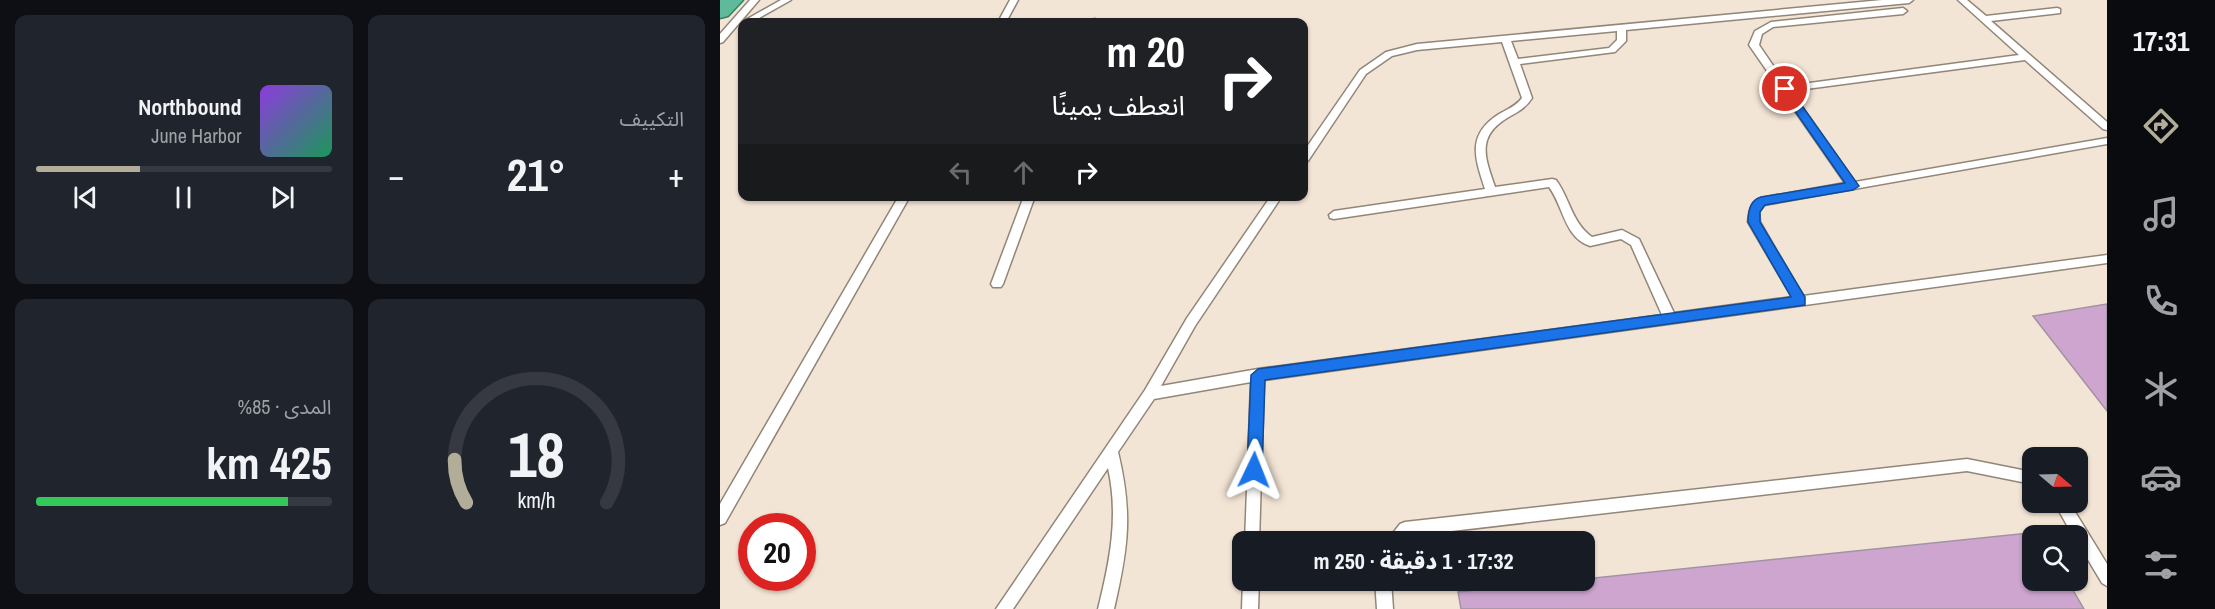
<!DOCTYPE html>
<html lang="ar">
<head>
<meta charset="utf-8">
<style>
	:root { --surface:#171b24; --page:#20242c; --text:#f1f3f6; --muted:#9ea1a6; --line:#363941; --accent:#b1ad98 }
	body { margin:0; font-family:"Archivo Narrow","Noto Sans Arabic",sans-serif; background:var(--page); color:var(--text); direction:rtl; height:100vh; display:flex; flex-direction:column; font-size:22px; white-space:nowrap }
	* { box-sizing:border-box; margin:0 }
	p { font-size:20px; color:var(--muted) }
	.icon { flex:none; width:33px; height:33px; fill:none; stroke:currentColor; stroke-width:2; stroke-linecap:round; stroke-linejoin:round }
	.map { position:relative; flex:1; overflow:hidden; direction:ltr }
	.panel { display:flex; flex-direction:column; gap:15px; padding:15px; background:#0d0f14; width:720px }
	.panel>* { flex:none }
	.guide { position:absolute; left:18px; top:18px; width:570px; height:183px; border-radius:12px; box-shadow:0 2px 4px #0004; direction:rtl; background:#202124; color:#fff; overflow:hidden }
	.needle { width:39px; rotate:109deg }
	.tools { position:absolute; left:1302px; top:447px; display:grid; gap:12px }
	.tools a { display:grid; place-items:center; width:66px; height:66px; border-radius:12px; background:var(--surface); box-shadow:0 2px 4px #0004; font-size:30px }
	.speed { position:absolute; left:18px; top:513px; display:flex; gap:12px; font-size:30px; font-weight:700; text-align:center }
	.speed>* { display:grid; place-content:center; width:78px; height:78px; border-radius:50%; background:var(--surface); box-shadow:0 2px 4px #0004; line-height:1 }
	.speed .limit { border:9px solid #d22; background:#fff; color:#111 }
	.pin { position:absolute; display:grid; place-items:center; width:51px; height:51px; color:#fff; margin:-26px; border:3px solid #fff; border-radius:50%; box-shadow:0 2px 6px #0007 }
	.me { position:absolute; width:66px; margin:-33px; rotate:2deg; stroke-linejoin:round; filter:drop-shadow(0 0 4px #0008) }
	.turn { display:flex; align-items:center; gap:21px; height:126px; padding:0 24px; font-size:27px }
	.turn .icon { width:78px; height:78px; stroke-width:2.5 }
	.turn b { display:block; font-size:42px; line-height:51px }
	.lanes { display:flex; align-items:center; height:57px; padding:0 24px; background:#0003; justify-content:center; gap:30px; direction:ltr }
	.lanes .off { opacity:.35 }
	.big { font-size:45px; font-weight:800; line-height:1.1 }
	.panel .widget { flex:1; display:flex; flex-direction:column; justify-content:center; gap:9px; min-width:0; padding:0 21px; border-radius:12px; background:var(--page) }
	.panel .dial { align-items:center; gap:0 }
	.dial svg { height:156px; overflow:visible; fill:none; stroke:var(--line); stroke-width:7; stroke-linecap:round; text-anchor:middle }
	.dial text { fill:var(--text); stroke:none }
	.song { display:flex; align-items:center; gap:18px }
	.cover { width:72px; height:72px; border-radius:9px; background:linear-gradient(135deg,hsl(270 70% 55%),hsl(150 70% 35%)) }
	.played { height:6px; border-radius:3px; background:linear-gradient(90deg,var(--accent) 35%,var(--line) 35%) }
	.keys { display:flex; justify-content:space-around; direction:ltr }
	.heat { display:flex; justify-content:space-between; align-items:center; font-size:33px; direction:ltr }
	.charge { height:9px; border-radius:4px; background:linear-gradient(90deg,#34c759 85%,var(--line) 0) }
	.panel .tiles { flex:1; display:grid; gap:15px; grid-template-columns:repeat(2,1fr) }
	.trip { position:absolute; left:512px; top:531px; width:363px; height:60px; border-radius:12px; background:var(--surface); box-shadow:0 2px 4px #0004; font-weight:800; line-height:60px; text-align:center; direction:rtl }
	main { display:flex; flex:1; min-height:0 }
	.tabs { display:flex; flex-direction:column; width:108px; justify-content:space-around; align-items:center; background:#090b0e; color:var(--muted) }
	.tabs .icon { width:42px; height:42px }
	.tabs .selected { color:var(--accent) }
	.tabs b { font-size:27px; color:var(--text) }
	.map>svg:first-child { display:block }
	.building { fill:#cda5cf; stroke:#a194a2; stroke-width:1.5 }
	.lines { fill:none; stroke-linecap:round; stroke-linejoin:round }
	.service-casing { stroke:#928678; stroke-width:3 }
	.trunk-casing { stroke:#367f64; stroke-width:3 }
	.service { fill:#fff; fill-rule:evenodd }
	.trunk { fill:#5eba9b; fill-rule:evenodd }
	.route { fill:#1a73e8; stroke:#114b97; stroke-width:1.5 }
</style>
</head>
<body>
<main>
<nav class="tabs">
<b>17:31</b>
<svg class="icon selected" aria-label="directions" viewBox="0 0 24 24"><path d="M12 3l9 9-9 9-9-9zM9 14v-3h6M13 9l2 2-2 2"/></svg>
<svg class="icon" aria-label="music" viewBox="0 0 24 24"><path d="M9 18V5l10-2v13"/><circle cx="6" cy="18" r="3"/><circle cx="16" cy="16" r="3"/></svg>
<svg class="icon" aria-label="phone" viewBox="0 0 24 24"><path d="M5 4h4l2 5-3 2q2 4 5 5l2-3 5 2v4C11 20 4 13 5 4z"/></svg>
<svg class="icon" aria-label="climate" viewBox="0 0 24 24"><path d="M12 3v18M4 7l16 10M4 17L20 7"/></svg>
<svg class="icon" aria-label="car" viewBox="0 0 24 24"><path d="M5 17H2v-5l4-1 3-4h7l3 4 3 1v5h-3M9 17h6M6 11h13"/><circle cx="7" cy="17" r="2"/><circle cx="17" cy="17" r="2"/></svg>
<svg class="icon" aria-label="filters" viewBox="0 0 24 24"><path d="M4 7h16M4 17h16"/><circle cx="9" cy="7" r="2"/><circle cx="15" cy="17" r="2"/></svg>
</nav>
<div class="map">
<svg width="1387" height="609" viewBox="0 0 1387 609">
	<rect width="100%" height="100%" fill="#f3e5d6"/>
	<path class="building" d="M 1387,304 L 1387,411 L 1313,316 Z
		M 1318,532 L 1320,536 L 1312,536 L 1312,580 L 1347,580 L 1364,609 L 741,609 L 738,592 Z"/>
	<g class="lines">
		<g class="service-casing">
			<path id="service" d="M 30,0 L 39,0 L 3,42 L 0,43 L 0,34 Z
				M 61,0 L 71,0 L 32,22 L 22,22 Z
				M 290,0 L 298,0 L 286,22 L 278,22 Z
				M 1162,0 L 1193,0 L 1189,3 L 906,30 L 906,41 L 895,52 L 800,64 L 812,98 C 805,109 797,112 787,118 C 756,137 765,158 775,187 L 832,179 L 836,180 C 850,199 852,223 872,237 L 902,230 L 919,239 L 954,313 L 1072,297 L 1028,222 C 1029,212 1030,202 1041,198 L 1125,183 L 1029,45 L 1035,31 L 1051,22 L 1183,8 L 1187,11 L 1183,14 L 1053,27 L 1042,34 L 1039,45 L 1067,86 L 1299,55 L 1238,0 L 1247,0 L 1266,16 L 1337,8 L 1340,9 L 1340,13 L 1271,21 L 1387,122 L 1387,130 L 1383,129 L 1305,60 L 1071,91 L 1135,182 L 1387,138 L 1387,144 L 1044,205 L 1039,212 L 1040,222 L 1083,296 L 1387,255 L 1387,263 L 544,380 L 539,542 L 525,542 L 531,382 L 434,399 L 398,452 C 413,514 408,548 394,609 L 378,609 C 390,561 399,516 388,468 L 293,609 L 276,609 L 425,390 L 467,318 L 551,196 L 562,196 L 475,326 L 441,386 L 538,369 L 942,315 L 911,245 L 901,239 L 870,246 C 844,237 844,207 829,187 L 614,219 L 610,218 L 609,215 L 614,211 L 765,189 C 755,158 746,135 779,114 C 788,109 796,106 802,98 L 782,42 L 697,50 L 672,56 L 646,74 L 588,161 L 584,161 L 584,151 L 640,70 L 666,52 L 697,44 ZM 897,31 L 897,40 L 889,48 L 798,59 L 791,41 Z
				M 375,19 L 379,22 L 370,22 L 371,20 Z
				M 179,196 L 190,196 L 5,523 L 0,525 L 0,504 Z
				M 304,196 L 315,196 L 283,284 L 281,287 L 273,287 L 271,284 Z
				M 1247,459 L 1312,472 L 1312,484 L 1247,471 L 689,536 L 683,542 L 666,542 L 680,524 L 685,522 Z
				M 1334,502 L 1349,502 L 1387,564 L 1387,586 L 1382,583 L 1358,543 L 1358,536 L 1353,536 Z
				M 523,580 L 539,580 L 538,609 L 522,609 Z
				M 655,580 L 671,580 L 673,609 L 657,609 Z"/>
		</g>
		<g class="trunk-casing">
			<path id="trunk" d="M 0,0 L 23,0 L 8,16 L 0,18 Z"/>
		</g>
		<use href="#service" class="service"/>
		<use href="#trunk" class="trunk"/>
	</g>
	<path class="route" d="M 1061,86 L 1068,86 L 1139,186 L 1133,190 L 1045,205 L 1040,212 L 1040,222 L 1085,297 L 1085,305 L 545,380 L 542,470 L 540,475 L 534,478 L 529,475 L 527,470 L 531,375 L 538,369 L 1071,297 L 1028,222 C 1028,212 1030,200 1041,197 L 1125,183 L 1061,91 Z"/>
</svg>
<div class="tools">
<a><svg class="needle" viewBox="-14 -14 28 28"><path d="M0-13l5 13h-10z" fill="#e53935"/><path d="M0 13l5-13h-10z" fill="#9ea1a6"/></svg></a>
<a><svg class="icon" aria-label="search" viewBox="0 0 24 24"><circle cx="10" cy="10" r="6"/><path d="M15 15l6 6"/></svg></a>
</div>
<div class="speed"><div class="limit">20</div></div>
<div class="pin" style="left:1065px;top:89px;background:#d93025"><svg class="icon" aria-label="arrive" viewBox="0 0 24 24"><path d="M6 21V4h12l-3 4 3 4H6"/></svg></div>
<svg class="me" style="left:534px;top:470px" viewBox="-20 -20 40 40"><path d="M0-17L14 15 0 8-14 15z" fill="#1a73e8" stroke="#fff" stroke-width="4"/></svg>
<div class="trip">17:32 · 1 دقيقة · 250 m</div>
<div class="guide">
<div class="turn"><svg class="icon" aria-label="right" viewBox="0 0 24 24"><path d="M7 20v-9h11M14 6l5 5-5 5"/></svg><div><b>20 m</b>انعطف يمينًا</div></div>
<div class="lanes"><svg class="icon off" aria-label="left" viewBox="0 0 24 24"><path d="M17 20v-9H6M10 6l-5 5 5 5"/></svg><svg class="icon off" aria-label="ahead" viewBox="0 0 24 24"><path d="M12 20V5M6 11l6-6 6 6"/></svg><svg class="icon" aria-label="right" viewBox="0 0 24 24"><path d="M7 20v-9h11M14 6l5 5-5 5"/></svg></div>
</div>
</div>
<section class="panel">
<div class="tiles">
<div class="widget"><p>التكييف</p>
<div class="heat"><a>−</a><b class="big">21°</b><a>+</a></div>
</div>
<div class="widget">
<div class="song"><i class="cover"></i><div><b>Northbound</b><p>June Harbor</p></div></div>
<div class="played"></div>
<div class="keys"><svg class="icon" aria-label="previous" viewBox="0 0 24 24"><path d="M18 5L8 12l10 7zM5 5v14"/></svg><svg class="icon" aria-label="pause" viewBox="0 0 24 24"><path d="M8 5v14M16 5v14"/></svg><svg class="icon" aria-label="next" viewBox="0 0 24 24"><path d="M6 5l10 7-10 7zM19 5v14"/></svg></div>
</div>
<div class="widget dial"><svg viewBox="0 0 100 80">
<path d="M14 69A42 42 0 1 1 86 69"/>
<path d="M14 69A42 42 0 0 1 8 47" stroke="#b1ad98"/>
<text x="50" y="56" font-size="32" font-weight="700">18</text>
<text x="50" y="72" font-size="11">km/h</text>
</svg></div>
<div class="widget"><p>المدى · 85%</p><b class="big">425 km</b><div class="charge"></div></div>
</div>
</section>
</main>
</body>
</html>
